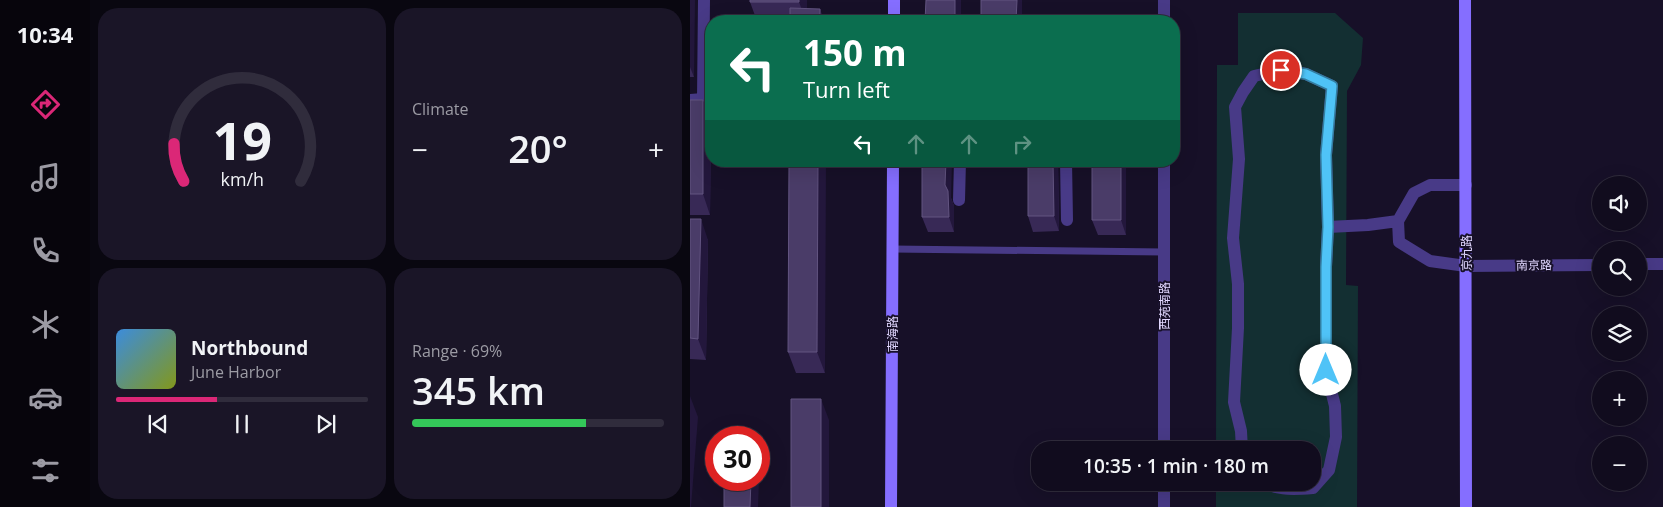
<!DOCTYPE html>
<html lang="en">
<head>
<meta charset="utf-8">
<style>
	:root { --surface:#110c1e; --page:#1a1527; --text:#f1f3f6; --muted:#9c9ba4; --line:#302c3c; --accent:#db2777 }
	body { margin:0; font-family:"Open Sans","Noto Sans SC",sans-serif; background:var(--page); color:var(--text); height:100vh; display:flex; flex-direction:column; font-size:19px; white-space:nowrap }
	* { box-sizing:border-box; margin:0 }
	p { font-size:16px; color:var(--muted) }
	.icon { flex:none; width:28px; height:28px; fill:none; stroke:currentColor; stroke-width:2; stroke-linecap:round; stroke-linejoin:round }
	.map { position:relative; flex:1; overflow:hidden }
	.drawer { display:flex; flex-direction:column; gap:8px; padding:8px; background:#090710; width:600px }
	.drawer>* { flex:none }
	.guide { position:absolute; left:15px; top:15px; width:475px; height:152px; border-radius:20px; box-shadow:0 5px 20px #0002,0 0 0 1px var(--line); background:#0b6e4f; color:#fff; overflow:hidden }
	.buttons { position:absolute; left:902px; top:176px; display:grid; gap:10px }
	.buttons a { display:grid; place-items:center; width:55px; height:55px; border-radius:50%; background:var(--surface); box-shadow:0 5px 20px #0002,0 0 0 1px var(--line); font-size:25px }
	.speed { position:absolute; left:15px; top:426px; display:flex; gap:10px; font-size:25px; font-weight:700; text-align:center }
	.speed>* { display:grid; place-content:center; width:65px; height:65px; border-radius:50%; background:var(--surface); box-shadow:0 5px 20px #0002,0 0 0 1px var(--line); line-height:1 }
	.speed .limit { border:8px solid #d22; background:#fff; color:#111 }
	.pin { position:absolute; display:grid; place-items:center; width:42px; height:42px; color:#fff; margin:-21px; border:2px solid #fff; border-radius:50%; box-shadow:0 1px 5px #0007 }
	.me { position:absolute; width:55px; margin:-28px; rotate:0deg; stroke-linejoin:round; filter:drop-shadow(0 0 4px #0008) }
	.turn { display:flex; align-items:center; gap:18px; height:105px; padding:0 15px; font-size:22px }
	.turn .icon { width:65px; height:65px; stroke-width:2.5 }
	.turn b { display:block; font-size:35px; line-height:42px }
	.lanes { display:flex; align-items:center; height:48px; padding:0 15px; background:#0003; justify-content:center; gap:25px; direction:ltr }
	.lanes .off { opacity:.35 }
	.big { font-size:38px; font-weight:600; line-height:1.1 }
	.drawer .tile { flex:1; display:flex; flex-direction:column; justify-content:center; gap:8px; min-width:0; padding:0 18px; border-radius:20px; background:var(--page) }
	.drawer .dial { align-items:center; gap:0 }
	.dial svg { height:130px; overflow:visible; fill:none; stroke:var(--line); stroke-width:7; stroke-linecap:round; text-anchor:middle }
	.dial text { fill:var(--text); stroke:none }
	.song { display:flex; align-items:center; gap:15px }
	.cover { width:60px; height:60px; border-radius:8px; background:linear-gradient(135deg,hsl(210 70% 55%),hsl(70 70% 35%)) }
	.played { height:5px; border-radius:2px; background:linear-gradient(90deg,var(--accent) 40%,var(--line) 40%) }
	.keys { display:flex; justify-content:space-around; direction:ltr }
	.heat { display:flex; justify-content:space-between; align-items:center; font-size:28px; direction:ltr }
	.charge { height:8px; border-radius:4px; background:linear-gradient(90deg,#34c759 69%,var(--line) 0) }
	.drawer .tiles { flex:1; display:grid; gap:8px; grid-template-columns:repeat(2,1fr) }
	.trip { position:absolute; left:341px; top:441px; width:290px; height:50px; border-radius:20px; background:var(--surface); box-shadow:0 5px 20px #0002,0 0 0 1px var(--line); font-weight:600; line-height:50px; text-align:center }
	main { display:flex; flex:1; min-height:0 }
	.tabs { display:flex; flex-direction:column; width:90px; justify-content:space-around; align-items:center; background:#07050c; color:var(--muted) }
	.tabs .icon { width:35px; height:35px }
	.tabs .active { color:var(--accent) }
	.tabs b { font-size:22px; color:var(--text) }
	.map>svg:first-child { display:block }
	.green { fill:#132f32 }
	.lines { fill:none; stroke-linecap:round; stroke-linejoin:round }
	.service { stroke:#483a87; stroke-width:7 }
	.minor { stroke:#483a87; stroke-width:12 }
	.secondary { stroke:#856eff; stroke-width:12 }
	.wall { fill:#382956 }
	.shaded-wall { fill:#23173c }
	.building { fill:#4a3c68; stroke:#625480 }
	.route-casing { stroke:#337fa1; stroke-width:12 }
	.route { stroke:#4fc3f7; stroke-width:9 }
	.labels { text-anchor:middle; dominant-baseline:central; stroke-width:4; stroke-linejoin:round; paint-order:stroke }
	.street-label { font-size:12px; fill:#e1d7ff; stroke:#171028 }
</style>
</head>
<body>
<main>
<nav class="tabs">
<b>10:34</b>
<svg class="icon active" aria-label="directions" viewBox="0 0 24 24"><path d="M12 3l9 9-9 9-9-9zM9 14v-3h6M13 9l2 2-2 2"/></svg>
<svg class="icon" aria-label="music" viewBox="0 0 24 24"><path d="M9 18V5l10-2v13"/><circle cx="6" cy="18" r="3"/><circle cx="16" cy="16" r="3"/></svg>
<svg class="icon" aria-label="phone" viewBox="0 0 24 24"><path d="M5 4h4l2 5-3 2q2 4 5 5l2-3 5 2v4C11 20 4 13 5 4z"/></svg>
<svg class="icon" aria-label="climate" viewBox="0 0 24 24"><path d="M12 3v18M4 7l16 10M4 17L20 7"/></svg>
<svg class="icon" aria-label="car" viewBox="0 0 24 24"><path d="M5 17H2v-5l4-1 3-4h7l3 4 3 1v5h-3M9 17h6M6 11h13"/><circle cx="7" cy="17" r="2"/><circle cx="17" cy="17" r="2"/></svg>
<svg class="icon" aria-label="filters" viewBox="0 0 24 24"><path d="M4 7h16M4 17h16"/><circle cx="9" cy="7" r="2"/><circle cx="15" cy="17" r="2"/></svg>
</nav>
<section class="drawer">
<div class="tiles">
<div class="tile dial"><svg viewBox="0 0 100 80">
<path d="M14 69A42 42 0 1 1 86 69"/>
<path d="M14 69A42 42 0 0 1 8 46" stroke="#db2777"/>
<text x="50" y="56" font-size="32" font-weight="700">19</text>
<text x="50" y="72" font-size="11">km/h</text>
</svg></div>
<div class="tile"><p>Climate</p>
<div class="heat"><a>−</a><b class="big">20°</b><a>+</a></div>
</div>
<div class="tile">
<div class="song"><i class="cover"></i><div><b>Northbound</b><p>June Harbor</p></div></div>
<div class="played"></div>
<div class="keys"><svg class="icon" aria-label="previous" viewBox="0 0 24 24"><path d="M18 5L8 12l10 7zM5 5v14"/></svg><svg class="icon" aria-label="pause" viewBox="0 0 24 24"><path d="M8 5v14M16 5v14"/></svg><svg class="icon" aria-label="next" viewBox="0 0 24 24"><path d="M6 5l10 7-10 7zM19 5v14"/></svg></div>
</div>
<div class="tile"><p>Range · 69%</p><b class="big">345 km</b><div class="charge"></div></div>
</div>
</section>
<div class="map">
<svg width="973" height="507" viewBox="0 0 973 507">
	<rect width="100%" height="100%" fill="#171028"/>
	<path class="green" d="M 548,13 L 645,13 L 673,38 L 671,65 L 657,91 L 656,285 L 668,286 L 667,507 L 526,507 L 526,483 L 622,482 L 622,450 L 526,450 L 527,65 L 548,65 Z"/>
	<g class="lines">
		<path class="service" d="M 203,249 L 474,252"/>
		<path class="minor" d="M 474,0 L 474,21
			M 0,100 L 13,99 L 14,0
			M 376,161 L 377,220
			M 474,161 L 474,450
			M 269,200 L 270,161
			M 708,221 L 709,242 L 740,261 L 776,266 L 911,265
			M 638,227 L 678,225 L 708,221 L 724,193 L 740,185 L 776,185
			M 949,264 L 973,264
			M 552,450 L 551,431 L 544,402 L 548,328 L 548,284 L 543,238 L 549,159 L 545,107 L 553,92 L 564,76 L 591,70 L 616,74 L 642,86 L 636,155 L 638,227 L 636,267 L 636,370 L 645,406 L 646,437 L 639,470 L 623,488 C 610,489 585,491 575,482
			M 474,482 L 474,507"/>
		<path class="secondary" d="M 775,0 L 776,507
			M 204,21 L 204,0
			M 201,507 L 203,161"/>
	</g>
	<path class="wall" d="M 0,0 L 4,77 L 0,77 Z
		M 117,0 L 117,9 L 130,9 L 134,21 L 67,21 L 60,2 Z
		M 0,100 L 13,100 L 21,121 L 20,215 L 0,215 Z
		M 99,161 L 135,373 L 106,373 L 98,352 Z
		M 368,161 L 369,231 L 343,232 L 338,216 Z
		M 402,161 L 436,161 L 436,235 L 408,235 L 402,220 Z
		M 261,198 L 264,206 L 264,232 L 238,232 L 232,217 Z
		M 0,219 L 18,240 L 16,360 L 0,359 Z"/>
	<path class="shaded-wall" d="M 0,0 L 5,0 L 4,77 L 0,67 Z
		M 109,0 L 117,0 L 117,21 L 116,21 L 109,2 Z
		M 265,0 L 271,0 L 271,21 L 265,21 Z
		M 327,0 L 332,0 L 332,21 L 326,21 Z
		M 130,9 L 134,21 L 130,21 Z
		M 13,100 L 21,121 L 20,215 L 13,194 Z
		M 128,161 L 136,161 L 135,373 L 127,352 Z
		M 256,161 L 262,161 L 261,198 L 264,206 L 264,232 L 259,217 L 255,185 Z
		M 363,161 L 368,161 L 369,231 L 364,216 Z
		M 431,161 L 436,161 L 436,235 L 431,220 Z
		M 11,219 L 18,240 L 16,360 L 8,339 Z
		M 0,396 L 8,417 L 1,507 L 0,507 Z
		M 131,399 L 139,420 L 139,507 L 131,507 Z
		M 61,480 L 69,480 L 68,507 L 60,507 Z"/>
	<path class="building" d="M 60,0 L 109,0 L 109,2 L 60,2 Z
		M 236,0 L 265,0 L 265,21 L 235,21 Z
		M 291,0 L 327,0 L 326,21 L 291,21 Z
		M 100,8 L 130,9 L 130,21 L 100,21 Z
		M 0,100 L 13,100 L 13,194 L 0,194 Z
		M 99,161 L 128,161 L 127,352 L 98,352 Z
		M 232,161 L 256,161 L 255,185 L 258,191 L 259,217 L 232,217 Z
		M 338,161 L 363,161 L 364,216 L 338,216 Z
		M 402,161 L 431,161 L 431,220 L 402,220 Z
		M 0,219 L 11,219 L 8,339 L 0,338 Z
		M 101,399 L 131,399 L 131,507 L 101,507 Z
		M 34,436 L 61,436 L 61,438 L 34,438 Z
		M 34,480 L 61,480 L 60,507 L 34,507 Z"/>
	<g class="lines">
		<g class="route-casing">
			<path id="route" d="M 591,70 L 616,74 L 642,86 L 636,155 L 638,227 L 636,267 L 636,370"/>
		</g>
		<use href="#route" class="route"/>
	</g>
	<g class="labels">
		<g class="street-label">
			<text transform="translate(776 253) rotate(-90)">京九路</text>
			<text transform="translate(844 265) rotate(-1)">南京路</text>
			<text transform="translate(474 306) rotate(-90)">西苑南路</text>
			<text transform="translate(202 334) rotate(-90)">南海路</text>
		</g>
	</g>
</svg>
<div class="buttons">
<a><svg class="icon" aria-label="sound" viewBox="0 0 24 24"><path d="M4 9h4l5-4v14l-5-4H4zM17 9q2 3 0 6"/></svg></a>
<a><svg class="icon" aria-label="search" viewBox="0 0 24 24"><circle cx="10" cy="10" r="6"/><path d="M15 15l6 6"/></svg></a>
<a><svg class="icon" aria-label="layers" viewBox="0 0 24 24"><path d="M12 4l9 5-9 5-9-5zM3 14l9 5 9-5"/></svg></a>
<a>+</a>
<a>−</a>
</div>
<div class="speed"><div class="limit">30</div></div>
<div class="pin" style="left:591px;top:70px;background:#d93025"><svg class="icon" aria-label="arrive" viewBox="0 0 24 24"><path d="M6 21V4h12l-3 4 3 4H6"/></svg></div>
<svg class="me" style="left:636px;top:370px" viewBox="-20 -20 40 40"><circle r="19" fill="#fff"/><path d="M0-13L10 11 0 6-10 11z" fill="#4fc3f7"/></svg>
<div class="trip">10:35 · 1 min · 180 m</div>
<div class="guide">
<div class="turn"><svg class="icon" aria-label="left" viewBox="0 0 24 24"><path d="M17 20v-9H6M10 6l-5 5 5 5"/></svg><div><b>150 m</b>Turn left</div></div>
<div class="lanes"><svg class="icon" aria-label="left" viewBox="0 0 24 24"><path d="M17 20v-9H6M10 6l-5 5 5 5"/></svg><svg class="icon off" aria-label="ahead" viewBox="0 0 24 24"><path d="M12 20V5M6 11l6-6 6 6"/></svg><svg class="icon off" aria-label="ahead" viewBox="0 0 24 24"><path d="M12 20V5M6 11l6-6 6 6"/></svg><svg class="icon off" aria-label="right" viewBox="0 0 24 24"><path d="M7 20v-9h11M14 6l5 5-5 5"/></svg></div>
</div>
</div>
</main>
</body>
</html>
